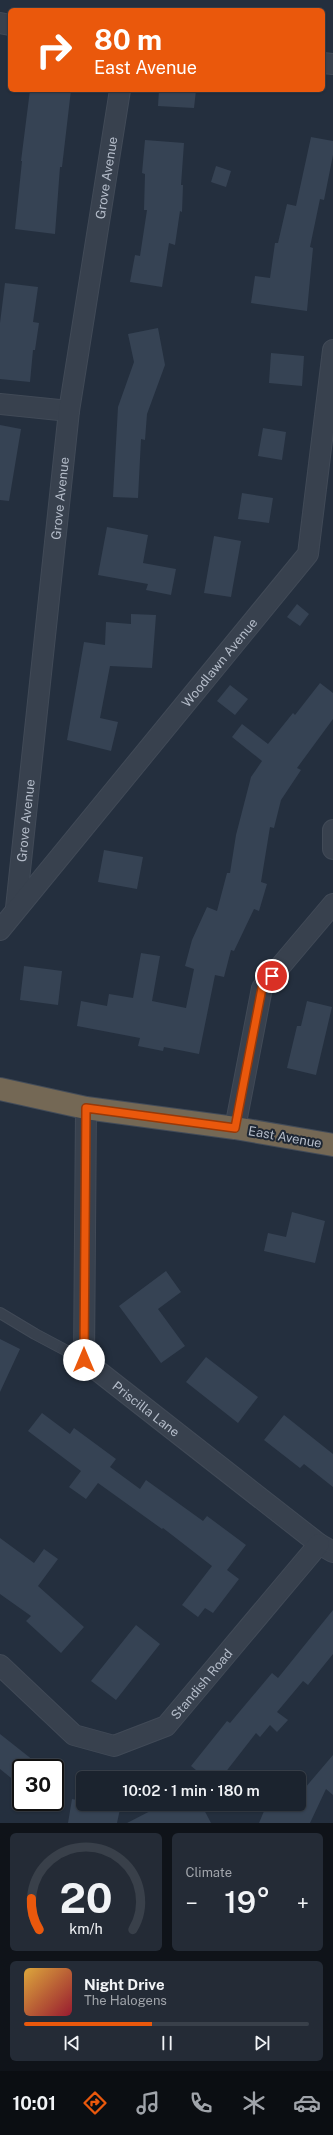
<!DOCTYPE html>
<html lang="en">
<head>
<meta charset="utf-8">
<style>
	:root { --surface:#1b232e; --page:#242b36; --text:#f1f3f6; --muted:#a0a4aa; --line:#39404a; --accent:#ea580c }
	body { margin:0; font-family:"Public Sans",sans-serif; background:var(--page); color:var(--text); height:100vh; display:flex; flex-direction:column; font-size:15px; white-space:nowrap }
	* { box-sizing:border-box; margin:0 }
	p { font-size:13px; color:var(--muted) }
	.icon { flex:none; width:22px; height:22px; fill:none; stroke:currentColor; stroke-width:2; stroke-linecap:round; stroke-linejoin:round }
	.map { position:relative; height:1823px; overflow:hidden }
	.sheet { display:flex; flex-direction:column; gap:10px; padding:10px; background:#0f1319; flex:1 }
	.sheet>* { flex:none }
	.banner { position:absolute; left:8px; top:8px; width:317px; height:84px; border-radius:6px; box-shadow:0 1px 3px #0004,0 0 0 1px var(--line); background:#ea580c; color:#fff; overflow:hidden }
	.speed { position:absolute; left:12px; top:1759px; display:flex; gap:8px; font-size:20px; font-weight:700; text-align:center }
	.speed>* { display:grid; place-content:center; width:52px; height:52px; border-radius:50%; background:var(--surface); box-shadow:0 1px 3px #0004,0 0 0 1px var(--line); line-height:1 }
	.speed .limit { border:2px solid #111; border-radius:6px; background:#fff; color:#111 }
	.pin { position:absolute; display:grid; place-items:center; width:34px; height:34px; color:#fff; margin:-17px; border:2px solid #fff; border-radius:50%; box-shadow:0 1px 4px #0007 }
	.me { position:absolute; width:44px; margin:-22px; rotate:0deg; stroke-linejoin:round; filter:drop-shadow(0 0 3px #0008) }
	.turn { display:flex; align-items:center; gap:14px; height:84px; padding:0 20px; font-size:18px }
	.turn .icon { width:52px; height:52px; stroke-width:2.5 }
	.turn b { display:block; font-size:28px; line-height:34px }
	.big { font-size:30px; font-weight:600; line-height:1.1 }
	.sheet .tile { flex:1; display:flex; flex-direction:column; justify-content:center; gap:6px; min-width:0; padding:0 14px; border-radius:6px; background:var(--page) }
	.sheet .dial { align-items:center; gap:0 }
	.dial svg { height:104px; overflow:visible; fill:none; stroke:var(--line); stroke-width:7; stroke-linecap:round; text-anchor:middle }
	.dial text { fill:var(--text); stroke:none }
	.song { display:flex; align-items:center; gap:12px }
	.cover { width:48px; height:48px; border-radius:6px; background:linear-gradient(135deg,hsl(40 70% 55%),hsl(350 70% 35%)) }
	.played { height:4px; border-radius:2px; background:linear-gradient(90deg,var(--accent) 45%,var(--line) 45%) }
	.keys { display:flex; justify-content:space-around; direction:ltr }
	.heat { display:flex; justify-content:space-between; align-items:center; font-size:22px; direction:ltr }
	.sheet .tiles { flex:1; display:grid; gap:10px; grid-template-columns:1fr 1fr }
	.tile:last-child { grid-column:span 2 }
	.trip { position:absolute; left:76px; top:1771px; width:230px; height:40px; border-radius:6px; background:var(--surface); box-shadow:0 1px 3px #0004,0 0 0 1px var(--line); font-weight:600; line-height:40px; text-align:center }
	.dock { display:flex; height:64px; justify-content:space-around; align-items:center; background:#0b0e12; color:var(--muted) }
	.dock .icon { width:28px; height:28px }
	.dock .active { color:var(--accent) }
	.dock b { font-size:18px; color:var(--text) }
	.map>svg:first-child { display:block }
	.building { fill:#364354 }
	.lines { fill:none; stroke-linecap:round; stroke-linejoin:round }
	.lane-casing { stroke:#414a57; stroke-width:12 }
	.street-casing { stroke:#414a57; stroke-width:22 }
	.highway-casing { stroke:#434c59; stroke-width:24 }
	.lane { stroke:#38414e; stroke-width:10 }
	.street { stroke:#38414e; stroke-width:20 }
	.highway { stroke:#746855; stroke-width:22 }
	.route-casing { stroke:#983908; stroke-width:10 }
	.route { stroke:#ea580c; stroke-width:7 }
	.labels { text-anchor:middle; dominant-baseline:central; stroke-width:4; stroke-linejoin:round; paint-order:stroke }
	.street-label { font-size:13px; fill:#b4bcc9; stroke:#1d2633 }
</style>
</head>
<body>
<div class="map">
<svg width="333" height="1823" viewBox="0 0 333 1823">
	<rect width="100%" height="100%" fill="#242f3e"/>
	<path class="building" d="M 30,90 L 71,90 L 62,167 L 60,167 L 55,234 L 15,229 L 22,161 L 21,161 Z
		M 159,90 L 196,90 L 194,108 L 158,106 Z
		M 311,137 L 333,141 L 333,155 L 324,200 L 320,199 L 310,247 L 313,248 L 307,311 L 251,303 L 255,276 L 270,278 L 275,243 L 278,243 L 287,204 L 296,206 Z
		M 145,140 L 184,143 L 181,185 L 183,185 L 182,212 L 180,211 L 175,245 L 169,243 L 162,287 L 130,282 L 135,255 L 140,256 L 147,210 L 144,210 L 145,174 L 142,173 Z
		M 216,166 L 231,171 L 226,187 L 211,182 Z
		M 5,283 L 38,287 L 33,322 L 39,323 L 35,350 L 33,350 L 30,382 L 0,379 L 0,323 Z
		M 158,328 L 165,365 L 147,414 L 145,440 L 141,439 L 138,498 L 113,497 L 118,407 L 134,362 L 128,334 Z
		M 271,353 L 304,356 L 302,386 L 269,383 Z
		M 0,425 L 21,429 L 9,501 L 0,500 Z
		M 263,428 L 286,432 L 282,460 L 258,456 Z
		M 242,493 L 273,498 L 269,523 L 238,519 Z
		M 107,527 L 148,535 L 143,563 L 176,569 L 171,595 L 146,590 L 148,584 L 98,575 Z
		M 214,536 L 241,541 L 231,597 L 204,593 Z
		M 297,604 L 309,614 L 300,626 L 287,617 Z
		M 131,614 L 156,615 L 152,668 L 110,666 L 100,718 L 118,722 L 111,751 L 67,740 L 84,642 L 105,645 L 106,622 L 131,624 Z
		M 320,683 L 333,693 L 333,719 L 297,768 L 301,770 L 281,800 L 274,828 L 270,827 L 261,882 L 267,884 L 259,911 L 254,909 L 234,951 L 231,950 L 224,977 L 215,975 L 199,1054 L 164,1047 L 163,1051 L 138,1046 L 140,1038 L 77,1026 L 81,1001 L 107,1006 L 109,994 L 133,998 L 141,953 L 160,956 L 152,1001 L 186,1008 L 194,969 L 185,966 L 192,940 L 207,907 L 217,911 L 227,873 L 230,873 L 236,835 L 251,777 L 262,761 L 232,737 L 242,724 L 268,744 L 293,713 L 295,715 Z
		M 230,685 L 248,699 L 235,715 L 217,701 Z
		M 104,850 L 143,857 L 137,889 L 98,882 Z
		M 24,966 L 62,971 L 58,1005 L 20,1000 Z
		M 307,1001 L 332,1007 L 316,1075 L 287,1068 L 297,1026 L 301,1026 Z
		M 292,1212 L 325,1221 L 315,1263 L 264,1251 L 268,1233 L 286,1237 Z
		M 166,1271 L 181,1292 L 158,1309 L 185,1346 L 161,1363 L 119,1306 Z
		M 0,1339 L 20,1349 L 0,1392 Z
		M 206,1357 L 258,1397 L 238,1423 L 186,1382 Z
		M 42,1413 L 70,1434 L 74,1428 L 116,1459 L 110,1467 L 140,1489 L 146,1480 L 203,1521 L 207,1516 L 246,1545 L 227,1570 L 239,1579 L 213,1613 L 205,1608 L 198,1617 L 182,1605 L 212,1566 L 163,1528 L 162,1529 L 98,1483 L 86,1499 L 69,1487 L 81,1471 L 28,1431 Z
		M 284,1415 L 333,1454 L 333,1487 L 304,1464 L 300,1468 L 264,1440 Z
		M 0,1538 L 34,1563 L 44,1549 L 58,1559 L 38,1586 L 84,1627 L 61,1653 L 26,1621 L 31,1616 L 0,1594 Z
		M 333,1610 L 333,1654 L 308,1685 L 303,1681 L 277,1712 L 288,1720 L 277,1732 L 270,1725 L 260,1737 L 256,1733 L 221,1778 L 206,1778 L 191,1766 L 227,1721 L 230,1723 L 272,1673 L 278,1678 Z
		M 136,1625 L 160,1644 L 116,1700 L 91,1681 Z
		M 0,1734 L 43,1768 L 21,1768 L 21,1786 L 0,1769 Z
		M 333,1755 L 333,1795 L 326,1789 L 310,1823 L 259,1823 L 267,1804 L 299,1804 L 299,1795 Z
		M 72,1799 L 83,1801 L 83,1804 L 97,1804 L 120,1809 L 117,1823 L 68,1823 Z
		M 164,1804 L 201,1804 L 211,1823 L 127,1823 Z"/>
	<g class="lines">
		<g class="lane-casing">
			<path id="lane" d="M 0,1313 L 35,1334 L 84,1360"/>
		</g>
		<g class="street-casing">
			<g id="street">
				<path d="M 0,23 L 10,25"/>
				<path d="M 323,63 L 333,64"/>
				<path d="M 0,404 L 69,411"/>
				<path d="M 333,830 L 333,849"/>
				<path id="s1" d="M 16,908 L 69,411 L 120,90"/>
				<path id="s2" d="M 0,930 L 308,554 L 333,350"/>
				<path id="s3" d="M 86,1108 L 84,1360 L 319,1544 L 333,1552"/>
				<path d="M 235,1128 L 262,988 L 333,904"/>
				<path id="s4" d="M 0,1665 L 74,1735 L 114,1746 L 166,1726 L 319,1544"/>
			</g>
		</g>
		<g class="highway-casing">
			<path id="highway" d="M 0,1089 L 86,1108 L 235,1128 L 333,1145"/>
		</g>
		<use href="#lane" class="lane"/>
		<use href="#street" class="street"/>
		<use href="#highway" class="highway"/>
	</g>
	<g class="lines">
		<g class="route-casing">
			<path id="route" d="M 84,1360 L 86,1108 L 235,1128 L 262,988 L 272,976"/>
		</g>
		<use href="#route" class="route"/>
	</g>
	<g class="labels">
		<g class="street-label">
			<text stroke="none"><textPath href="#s1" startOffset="736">Grove Avenue</textPath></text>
			<text stroke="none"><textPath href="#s1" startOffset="412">Grove Avenue</textPath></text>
			<text stroke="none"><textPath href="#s2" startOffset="346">Woodlawn Avenue</textPath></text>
			<text stroke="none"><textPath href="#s1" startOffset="88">Grove Avenue</textPath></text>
			<text transform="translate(285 1137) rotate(10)">East Avenue</text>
			<text stroke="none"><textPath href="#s3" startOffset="331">Priscilla Lane</textPath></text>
			<text stroke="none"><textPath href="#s4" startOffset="254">Standish Road</textPath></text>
		</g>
	</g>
</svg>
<div class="speed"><div class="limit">30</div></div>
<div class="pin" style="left:272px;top:976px;background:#d93025"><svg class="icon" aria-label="arrive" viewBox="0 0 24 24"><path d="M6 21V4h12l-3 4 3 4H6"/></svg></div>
<svg class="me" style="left:84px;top:1360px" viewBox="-20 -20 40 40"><circle r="19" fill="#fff"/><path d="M0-13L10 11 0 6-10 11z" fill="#ea580c"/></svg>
<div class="trip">10:02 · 1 min · 180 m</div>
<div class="banner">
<div class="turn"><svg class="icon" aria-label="right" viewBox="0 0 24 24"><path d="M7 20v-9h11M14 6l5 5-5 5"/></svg><div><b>80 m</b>East Avenue</div></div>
</div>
</div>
<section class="sheet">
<div class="tiles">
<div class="tile dial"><svg viewBox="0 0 100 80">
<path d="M14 69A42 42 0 1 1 86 69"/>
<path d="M14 69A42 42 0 0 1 8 45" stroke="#ea580c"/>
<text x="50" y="56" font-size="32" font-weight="700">20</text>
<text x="50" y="72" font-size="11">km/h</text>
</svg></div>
<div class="tile"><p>Climate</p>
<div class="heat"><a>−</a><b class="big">19°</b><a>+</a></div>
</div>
<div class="tile">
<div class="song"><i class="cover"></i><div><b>Night Drive</b><p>The Halogens</p></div></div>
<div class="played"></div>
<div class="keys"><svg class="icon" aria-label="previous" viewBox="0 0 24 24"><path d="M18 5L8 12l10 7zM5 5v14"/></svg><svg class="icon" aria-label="pause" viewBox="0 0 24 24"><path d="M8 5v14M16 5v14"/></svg><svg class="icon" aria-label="next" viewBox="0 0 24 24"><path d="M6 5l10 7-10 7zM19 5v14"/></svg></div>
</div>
</div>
</section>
<nav class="dock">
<b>10:01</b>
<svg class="icon active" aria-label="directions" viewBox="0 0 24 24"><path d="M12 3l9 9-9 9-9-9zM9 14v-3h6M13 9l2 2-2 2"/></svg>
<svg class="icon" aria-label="music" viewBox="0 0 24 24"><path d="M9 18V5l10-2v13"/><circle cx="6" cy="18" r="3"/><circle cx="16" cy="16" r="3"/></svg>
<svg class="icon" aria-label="phone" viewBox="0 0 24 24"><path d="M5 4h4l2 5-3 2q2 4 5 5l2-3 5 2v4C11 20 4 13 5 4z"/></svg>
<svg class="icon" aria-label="climate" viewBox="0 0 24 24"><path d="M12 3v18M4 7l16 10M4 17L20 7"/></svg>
<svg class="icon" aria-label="car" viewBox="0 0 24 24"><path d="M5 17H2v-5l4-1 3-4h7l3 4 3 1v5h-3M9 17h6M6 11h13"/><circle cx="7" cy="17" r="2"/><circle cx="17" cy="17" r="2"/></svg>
</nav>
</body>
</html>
